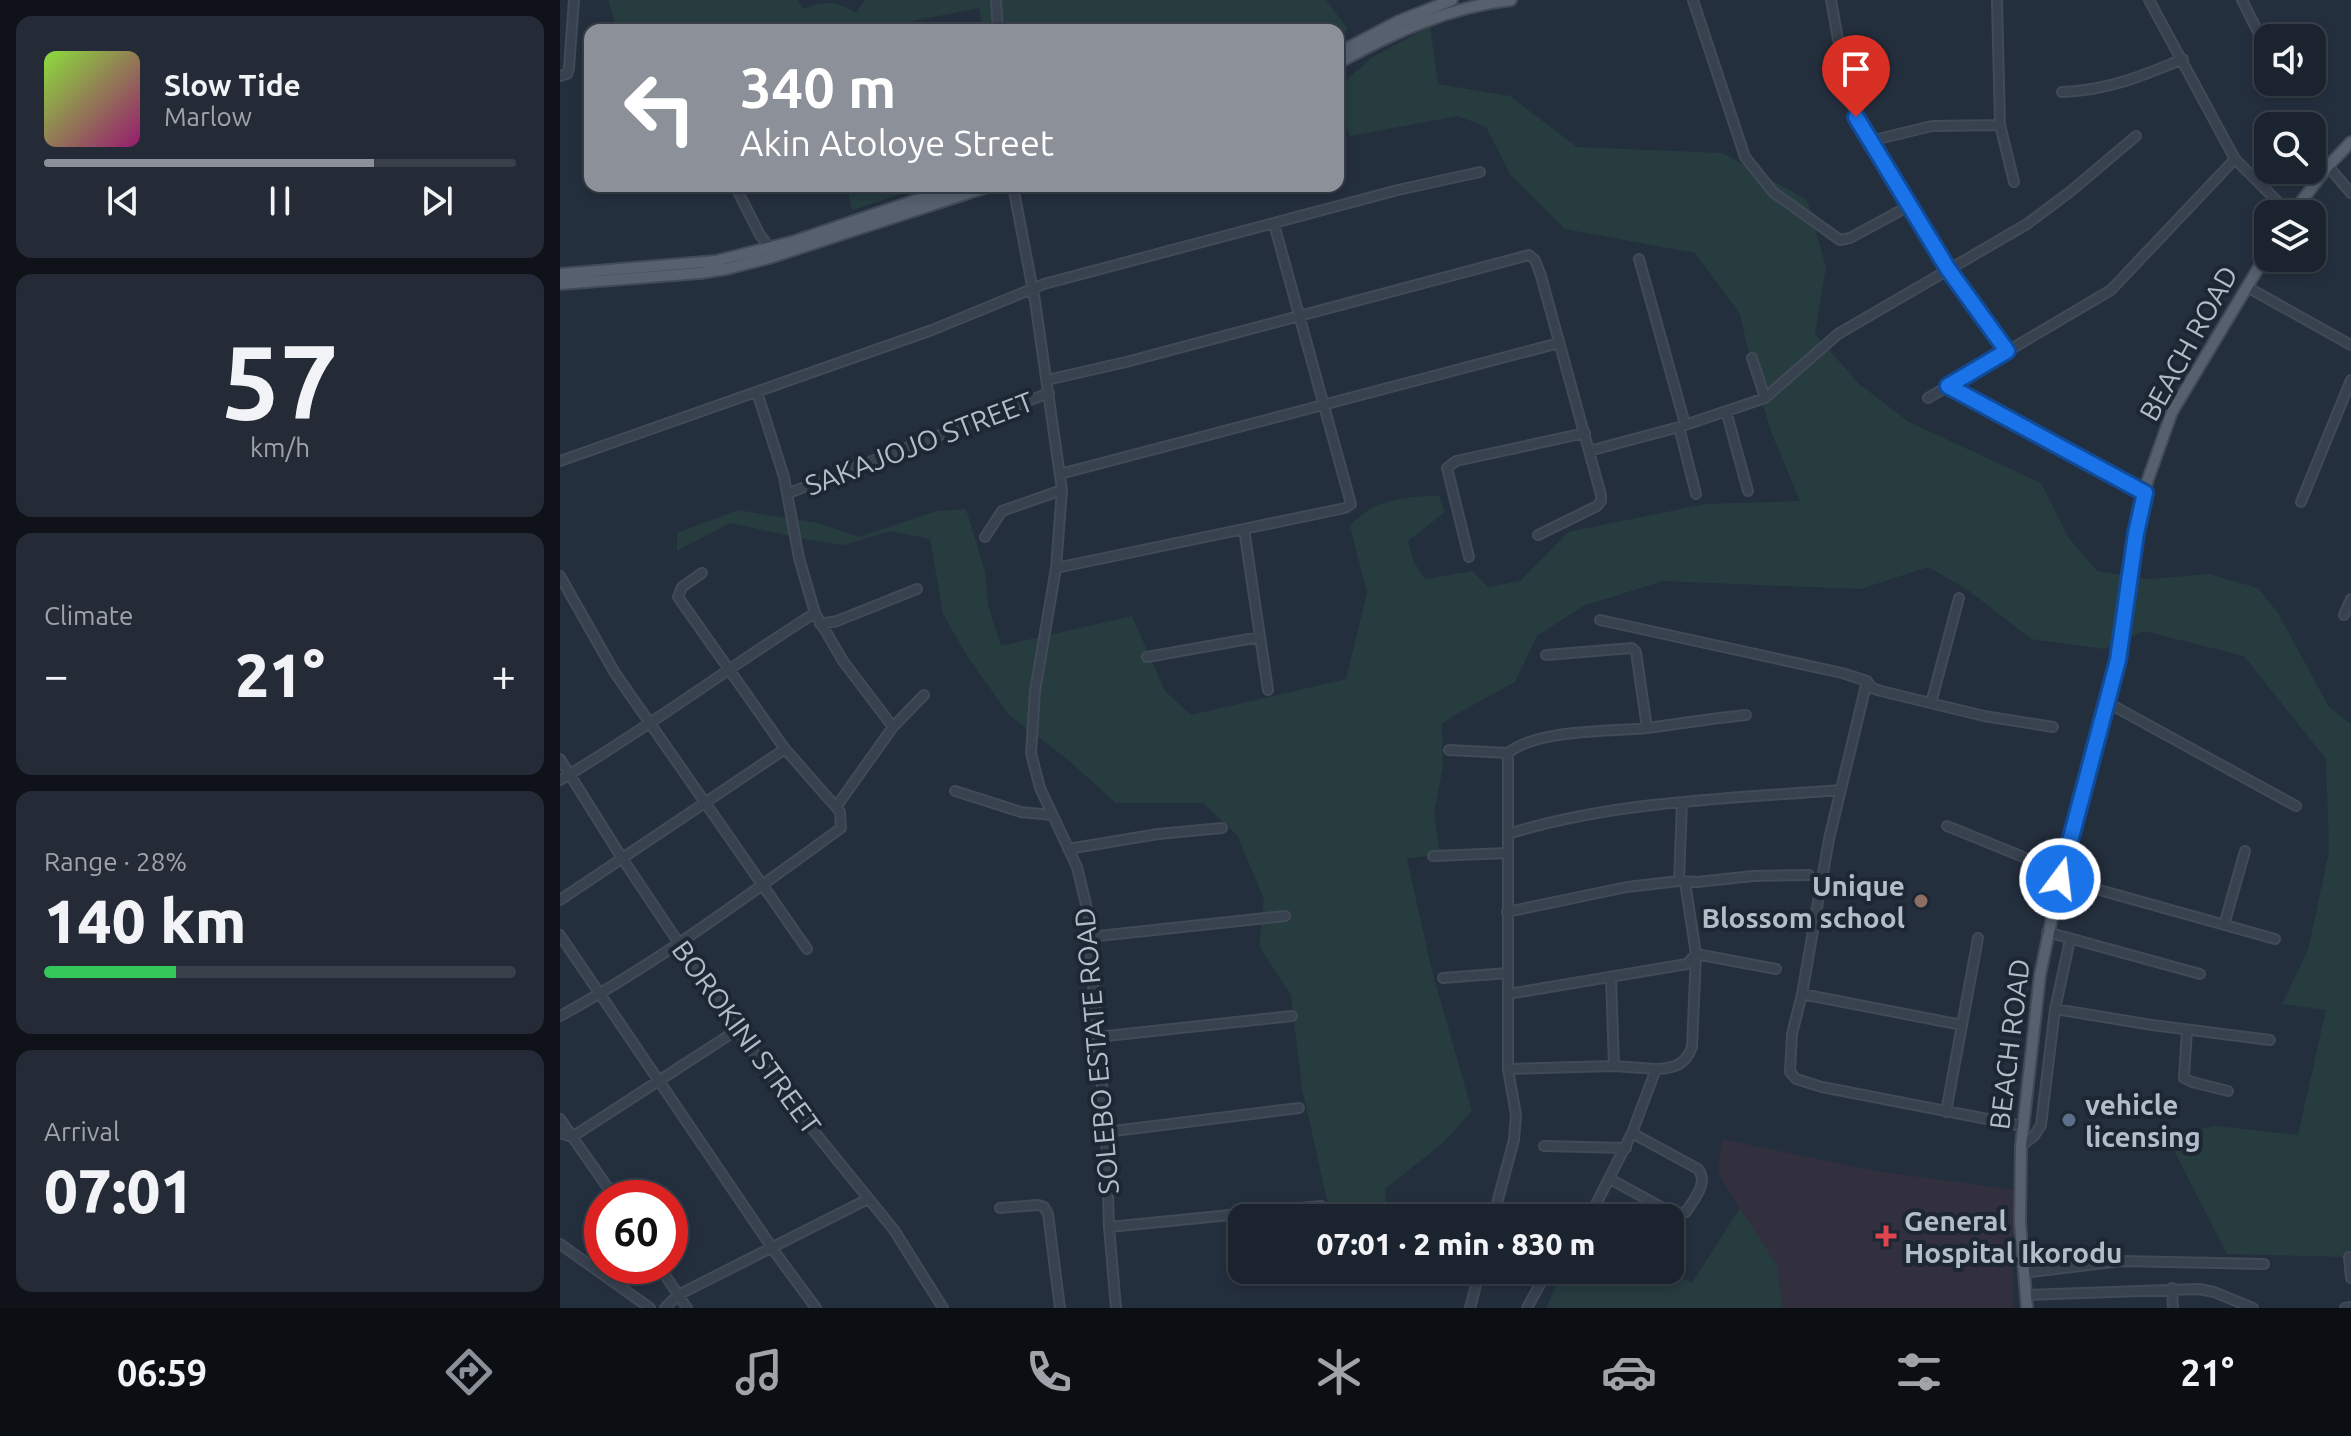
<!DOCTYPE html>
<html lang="en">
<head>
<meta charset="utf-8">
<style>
	:root { --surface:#1b232e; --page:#242b36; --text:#f1f3f6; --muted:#a0a4aa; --line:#39404a; --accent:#8c9099 }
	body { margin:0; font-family:Ubuntu,sans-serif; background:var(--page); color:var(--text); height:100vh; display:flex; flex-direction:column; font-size:30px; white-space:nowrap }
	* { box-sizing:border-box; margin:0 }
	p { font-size:26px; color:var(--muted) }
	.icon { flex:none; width:44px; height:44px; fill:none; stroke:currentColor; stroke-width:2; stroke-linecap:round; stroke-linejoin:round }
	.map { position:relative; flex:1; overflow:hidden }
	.panel { display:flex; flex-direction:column; gap:16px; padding:16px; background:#0f1319; width:560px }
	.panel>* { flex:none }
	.hud { position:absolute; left:24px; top:24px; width:760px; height:168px; border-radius:16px; box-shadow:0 4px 12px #0003,0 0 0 2px var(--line); background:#8c9099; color:#fff; overflow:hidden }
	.tools { position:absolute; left:1694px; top:24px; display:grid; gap:16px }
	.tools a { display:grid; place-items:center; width:72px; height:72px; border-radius:16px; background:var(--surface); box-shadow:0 4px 12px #0003,0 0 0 2px var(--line); font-size:40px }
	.speed { position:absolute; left:24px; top:1180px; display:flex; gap:16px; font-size:40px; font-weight:700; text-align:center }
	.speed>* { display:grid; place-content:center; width:104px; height:104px; border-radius:50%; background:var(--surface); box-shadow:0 4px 12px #0003,0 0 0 2px var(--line); line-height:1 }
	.speed .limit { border:12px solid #d22; background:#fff; color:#111 }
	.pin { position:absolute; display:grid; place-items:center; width:68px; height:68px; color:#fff; margin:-82px -34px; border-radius:50% 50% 50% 0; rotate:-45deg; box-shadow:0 0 8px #0007 }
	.pin .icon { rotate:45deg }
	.me { position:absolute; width:88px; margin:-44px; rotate:15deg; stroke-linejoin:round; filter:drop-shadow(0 0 6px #0008) }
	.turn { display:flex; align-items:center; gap:28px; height:168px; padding:0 24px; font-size:36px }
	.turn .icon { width:104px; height:104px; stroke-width:2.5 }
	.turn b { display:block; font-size:56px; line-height:68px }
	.big { font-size:60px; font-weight:800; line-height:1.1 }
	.panel .card { flex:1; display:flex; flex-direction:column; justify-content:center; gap:12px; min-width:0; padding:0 28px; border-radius:16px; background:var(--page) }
	.panel .dial { align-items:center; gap:0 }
	.dial b { font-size:104px; line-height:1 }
	.song { display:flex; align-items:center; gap:24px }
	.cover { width:96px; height:96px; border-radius:12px; background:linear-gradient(135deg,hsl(90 70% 55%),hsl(320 70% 35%)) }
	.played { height:8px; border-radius:4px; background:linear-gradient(90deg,var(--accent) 70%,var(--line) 70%) }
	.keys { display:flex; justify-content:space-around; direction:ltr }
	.heat { display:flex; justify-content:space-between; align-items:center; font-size:44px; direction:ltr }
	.charge { height:12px; border-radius:6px; background:linear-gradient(90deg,#34c759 28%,var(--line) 0) }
	.trip { position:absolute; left:668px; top:1204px; width:456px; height:80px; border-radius:16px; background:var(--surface); box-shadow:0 4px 12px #0003,0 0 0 2px var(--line); font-weight:800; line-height:80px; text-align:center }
	.tabs { display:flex; height:128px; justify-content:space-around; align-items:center; background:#0b0e12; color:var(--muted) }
	.tabs .icon { width:56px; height:56px }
	.tabs .on { color:var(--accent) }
	.tabs b { font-size:36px; color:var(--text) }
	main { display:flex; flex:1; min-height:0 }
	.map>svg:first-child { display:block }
	.medical { fill:#32303f }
	.green { fill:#263c3f }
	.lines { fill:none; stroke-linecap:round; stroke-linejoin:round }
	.minor-casing { stroke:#414a57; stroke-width:12 }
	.major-casing { stroke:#414a57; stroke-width:14 }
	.minor { stroke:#38414e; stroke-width:8 }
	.major { stroke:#56606e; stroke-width:10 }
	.route-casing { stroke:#114b97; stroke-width:20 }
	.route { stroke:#1a73e8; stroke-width:14 }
	.education-dot { fill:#8d6e63; stroke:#1d2633; stroke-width:3 }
	.service-dot { fill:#5c6f8a; stroke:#1d2633; stroke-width:3 }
	.health-dot { fill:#e0444e; stroke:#1d2633; stroke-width:3 }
	.labels { text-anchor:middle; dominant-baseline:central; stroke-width:8; stroke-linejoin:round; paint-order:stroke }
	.street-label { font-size:28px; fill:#b4bcc9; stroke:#1d2633 }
	.poi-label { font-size:28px; font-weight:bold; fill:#b4bcc9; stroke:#1d2633; text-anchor:start }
</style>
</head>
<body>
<main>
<section class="panel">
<div class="card">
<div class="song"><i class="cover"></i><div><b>Slow Tide</b><p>Marlow</p></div></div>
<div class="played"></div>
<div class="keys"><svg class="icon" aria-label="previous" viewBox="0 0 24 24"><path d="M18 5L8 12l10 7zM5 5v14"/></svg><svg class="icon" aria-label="pause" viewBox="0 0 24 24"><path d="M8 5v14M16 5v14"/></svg><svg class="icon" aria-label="next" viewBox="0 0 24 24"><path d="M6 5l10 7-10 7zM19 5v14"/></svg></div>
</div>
<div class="card dial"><b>57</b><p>km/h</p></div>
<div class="card"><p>Climate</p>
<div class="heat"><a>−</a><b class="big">21°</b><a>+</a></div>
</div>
<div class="card"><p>Range · 28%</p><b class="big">140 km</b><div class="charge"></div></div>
<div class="card"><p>Arrival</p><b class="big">07:01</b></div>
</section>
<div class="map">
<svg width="1791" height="1308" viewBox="0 0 1791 1308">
	<rect width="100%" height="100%" fill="#242f3e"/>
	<path class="medical" d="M 1162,1139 L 1315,1171 L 1455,1190 L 1453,1308 L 1222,1308 L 1217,1265 L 1158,1174 Z"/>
	<path class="green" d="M 48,0 L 237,0 L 244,9 C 264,0 276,1 296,13 L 305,0 L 766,0 L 788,29 L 778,39 L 778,30 L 423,30 L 419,8 L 353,21 L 346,30 L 57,30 Z
		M 870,26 L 878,84 L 950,96 L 1017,147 L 1163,153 L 1247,200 L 1266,267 L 1255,334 L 1299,384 L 1349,422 L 1481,483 L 1508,537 L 1537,571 L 1588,579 L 1649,574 L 1698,588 L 1718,613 L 1769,707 L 1791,724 L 1791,1257 L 1667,1254 L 1606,1135 L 1657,1126 L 1738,1135 L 1766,1010 L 1722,1004 L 1748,950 L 1769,852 L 1766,759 L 1684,656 L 1584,631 L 1544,649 L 1471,639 L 1408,590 L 1368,567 L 1301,589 L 1103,581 L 1023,606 L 977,636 L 955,682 L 893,716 L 882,724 L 883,767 L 874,812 L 880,854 L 847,859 L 872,971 L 912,1111 L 884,1142 L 825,1189 L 827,1218 L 771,1218 L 742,1088 L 731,995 L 699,946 L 704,899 L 677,835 L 643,803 L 556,803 L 506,758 L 450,716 L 409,659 L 383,614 L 370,539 L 330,531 L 284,545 L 249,540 L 170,523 L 117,551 L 117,533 L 178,510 L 258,523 L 299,537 L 377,511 L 406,509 L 425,571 L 428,605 L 441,646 L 572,616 L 605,691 L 631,715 L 786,679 L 807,593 L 790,526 C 813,499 846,496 879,496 L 885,512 L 848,541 L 854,562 L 865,579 L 912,571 L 928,587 L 960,581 L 1008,532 L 1145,504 L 1240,501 L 1212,434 L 1194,376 L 1180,314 L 1135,253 L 1005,229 L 950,174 L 926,127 L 898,116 L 790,136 L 778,102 L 778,88 L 811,58 Z
		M 287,186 L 367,186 L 292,210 Z
		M 1180,1208 L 1217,1265 L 1222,1308 L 986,1308 L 1003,1270 L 1106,1270 L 1132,1283 Z"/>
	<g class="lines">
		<g class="minor-casing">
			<path id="minor" d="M 436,0 L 438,30
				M 1133,0 L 1185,157 L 1213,192 L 1280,240 L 1290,238 L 1349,206
				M 1271,0 L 1284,73 L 1296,117 L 1388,269 L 1447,351
				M 1437,0 L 1440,125 L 1454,182
				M 1589,0 L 1675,159 L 1730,214
				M 1682,0 L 1708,52
				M 0,76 L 7,74 L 9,68 L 14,0
				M 1502,92 C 1548,90 1580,77 1623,59
				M 1310,141 L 1372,126 L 1440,125
				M 1768,166 L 1791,193
				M 175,186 L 200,235 L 210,248
				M 453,186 L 475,301 L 502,490 L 496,568 L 475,691 L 471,753 L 480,788 L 517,867 L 530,921 L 529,937 L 546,1132 L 549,1227 L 556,1308
				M 1079,259 L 1125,424
				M 1687,287 L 1791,345
				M 1192,358 L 1205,398
				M 487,380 L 566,362 L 969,255 L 975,260 L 981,276 L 1041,495 L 1041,501 L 1037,506 L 978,535
				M 1388,386 L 1585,493
				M 197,392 L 224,477 L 239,558 L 255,613 L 283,661 L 333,727
				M 1368,398 L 1551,290 L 1675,159
				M 1166,411 L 1188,491
				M 1119,427 L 1136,494
				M 1029,451 L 1119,427 L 1205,398 L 1278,334 L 1467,224 L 1511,191 L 1576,136
				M 0,461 L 372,330 L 484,284 L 838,190 L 920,172
				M 500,474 L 999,343
				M 229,493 L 489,393
				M 1741,502 L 1791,380
				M 684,529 L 708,690
				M 425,537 L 442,511 L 502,490
				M 909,557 L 887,468 L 896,461 L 1025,433
				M 496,568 L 785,508 L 791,504 L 714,224
				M 0,576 L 55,673 L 247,949
				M 1784,615 L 1791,599
				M 1040,620 L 1282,673 L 1307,681 L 1312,688 L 1321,691 L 1424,716 L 1493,727
				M 260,624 L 277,621 L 357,589
				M 986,655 L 1072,648 L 1076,652 L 1087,728
				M 587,657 L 700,637
				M 1307,681 L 1269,839 L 1242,994 L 1232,1034 L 1230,1072 L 1236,1079 L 1262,1087 L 1463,1126
				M 1371,703 L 1399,598
				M 1548,703 L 1736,806
				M 889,750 L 948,753
				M 0,759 L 62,858 L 177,1030 L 231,1103 L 334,1230 L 383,1308
				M 0,780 C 88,728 169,667 255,613
				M 395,791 L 461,812 L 492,815
				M 276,807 L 333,727 L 364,695
				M 1387,826 L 1461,856 L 1475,864 L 1498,885
				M 948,834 C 1054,801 1168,799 1279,790
				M 508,849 L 598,834 L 662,828
				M 873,856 L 947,853
				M 1500,879 L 1715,939
				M 1120,881 L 1137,882 L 1193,876 L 1249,875
				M 0,900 L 225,749
				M 947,912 L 1067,887 L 1119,881 L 1122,803
				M 1664,925 L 1685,851
				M 1487,932 L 1640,974
				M 0,935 L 217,1255 L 256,1308
				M 529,937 L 725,916
				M 1051,977 L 1054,1066
				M 883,978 L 948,973
				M 948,994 L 1127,964 L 1136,954 L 1125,882
				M 1242,994 L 1402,1025
				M 1495,1009 L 1592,1025 L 1710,1040
				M 0,1016 C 99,962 190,894 281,828 L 280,812 L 276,807 L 225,749 L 118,597 L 122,587 L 142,573
				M 1627,1030 L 1624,1078 L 1632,1082 L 1668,1091
				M 537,1037 L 732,1016
				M 948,1069 L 1054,1066 L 1096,1069 L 1072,1133 L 1029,1218
				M 1096,1069 C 1115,1068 1125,1065 1132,1047 L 1136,954 L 1216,969
				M 1386,1112 L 1418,938
				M 0,1119 L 55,1198
				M 546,1132 L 739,1108
				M 0,1133 L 12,1137 L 177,1030
				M 984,1146 L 1066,1148
				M 1461,1146 L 1474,1136 L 1481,1125 L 1495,1009 L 1510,940
				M 1050,1179 L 1114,1214 L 1126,1212 C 1134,1199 1149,1183 1138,1169 L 1072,1133
				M 440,1208 L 478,1205 L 484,1207 L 488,1214 L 500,1308
				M 933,1218 L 954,1140 L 956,1115 L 948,1069 L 948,753 C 977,729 1050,732 1087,728 C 1120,724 1153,718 1186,715
				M 549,1227 L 761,1206
				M 0,1244 L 90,1308
				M 1789,1257 L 1791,1278
				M 99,1266 L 127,1308
				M 1463,1273 L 1561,1261 L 1704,1264
				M 1612,1288 L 1613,1308
				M 1465,1295 L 1639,1289 L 1654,1292 L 1693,1308
				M 105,1308 L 118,1295 L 308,1199
				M 910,1308 L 920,1270
				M 967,1308 L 988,1270
				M 1785,1308 L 1791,1307"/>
		</g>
		<g class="major-casing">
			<path id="major" d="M 778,53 L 839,21 L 892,0
				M 778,63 C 833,33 888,7 951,0
				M 1732,214 L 1768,166 L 1791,142
				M 0,274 L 156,261 L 235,241 L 398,186
				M 0,284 L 140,273 L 166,269 L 209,258 L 430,186
				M 1467,1308 L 1460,1223 L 1461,1146 L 1480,975 L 1500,879 L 1558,660 L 1576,533 L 1587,482 L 1612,412 L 1708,252"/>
		</g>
		<use href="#minor" class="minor"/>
		<use href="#major" class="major"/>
	</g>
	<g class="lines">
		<g class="route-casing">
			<path id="route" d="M 1296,117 L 1388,269 L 1447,351 L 1388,386 L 1585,493 L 1576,533 L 1558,660 L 1500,879"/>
		</g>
		<use href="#route" class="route"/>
	</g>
	<circle class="education-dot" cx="1361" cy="901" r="8"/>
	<circle class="service-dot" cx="1509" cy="1120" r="8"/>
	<path class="health-dot" d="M1322 1224h8v8h8v8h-8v8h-8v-8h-8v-8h8z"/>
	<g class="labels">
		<g class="street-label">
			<text transform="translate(1628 343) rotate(-61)">BEACH ROAD</text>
			<text transform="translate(359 443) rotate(-21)">SAKAJOJO STREET</text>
			<text transform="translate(187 1037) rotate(54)">BOROKINI STREET</text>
			<text transform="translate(1449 1044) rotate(-83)">BEACH ROAD</text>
			<text transform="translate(536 1051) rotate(-95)">SOLEBO ESTATE ROAD</text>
		</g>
		<g class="poi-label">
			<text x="1345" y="885" text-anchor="end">Unique<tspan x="1345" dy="32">Blossom school</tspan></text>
			<text x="1525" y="1104">vehicle<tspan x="1525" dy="32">licensing</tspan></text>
			<text x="1344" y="1220">General<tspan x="1344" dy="32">Hospital Ikorodu</tspan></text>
		</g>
	</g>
</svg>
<div class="tools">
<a><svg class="icon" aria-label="sound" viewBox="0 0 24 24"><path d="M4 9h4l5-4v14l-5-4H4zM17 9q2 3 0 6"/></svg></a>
<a><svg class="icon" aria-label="search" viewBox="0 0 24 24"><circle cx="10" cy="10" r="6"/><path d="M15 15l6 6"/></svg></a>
<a><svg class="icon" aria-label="layers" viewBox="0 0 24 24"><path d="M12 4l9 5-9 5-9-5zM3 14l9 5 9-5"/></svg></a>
</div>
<div class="speed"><div class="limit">60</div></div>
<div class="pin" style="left:1296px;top:117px;background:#d93025"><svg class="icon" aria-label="arrive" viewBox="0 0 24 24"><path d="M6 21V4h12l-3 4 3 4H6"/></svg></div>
<svg class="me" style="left:1500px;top:879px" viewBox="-20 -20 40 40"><circle r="17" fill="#1a73e8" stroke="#fff" stroke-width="3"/><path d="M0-11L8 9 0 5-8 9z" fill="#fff"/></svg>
<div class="trip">07:01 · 2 min · 830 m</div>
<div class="hud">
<div class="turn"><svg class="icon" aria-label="left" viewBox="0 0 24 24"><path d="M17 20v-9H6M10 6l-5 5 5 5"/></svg><div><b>340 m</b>Akin Atoloye Street</div></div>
</div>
</div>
</main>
<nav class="tabs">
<b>06:59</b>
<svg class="icon on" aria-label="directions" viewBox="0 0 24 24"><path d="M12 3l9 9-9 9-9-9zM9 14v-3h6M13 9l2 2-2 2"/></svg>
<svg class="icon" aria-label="music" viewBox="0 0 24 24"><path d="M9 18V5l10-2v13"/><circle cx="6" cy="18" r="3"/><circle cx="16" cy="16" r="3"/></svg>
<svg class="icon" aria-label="phone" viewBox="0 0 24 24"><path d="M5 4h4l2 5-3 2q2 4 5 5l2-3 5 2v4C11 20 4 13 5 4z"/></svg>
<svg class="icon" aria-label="climate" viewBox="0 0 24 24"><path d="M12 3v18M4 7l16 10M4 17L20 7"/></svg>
<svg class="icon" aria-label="car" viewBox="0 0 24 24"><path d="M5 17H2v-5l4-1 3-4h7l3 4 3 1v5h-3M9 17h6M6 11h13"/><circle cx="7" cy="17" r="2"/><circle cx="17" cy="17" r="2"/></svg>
<svg class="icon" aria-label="filters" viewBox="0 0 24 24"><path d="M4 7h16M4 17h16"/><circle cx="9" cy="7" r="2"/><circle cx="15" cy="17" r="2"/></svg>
<b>21°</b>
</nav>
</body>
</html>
